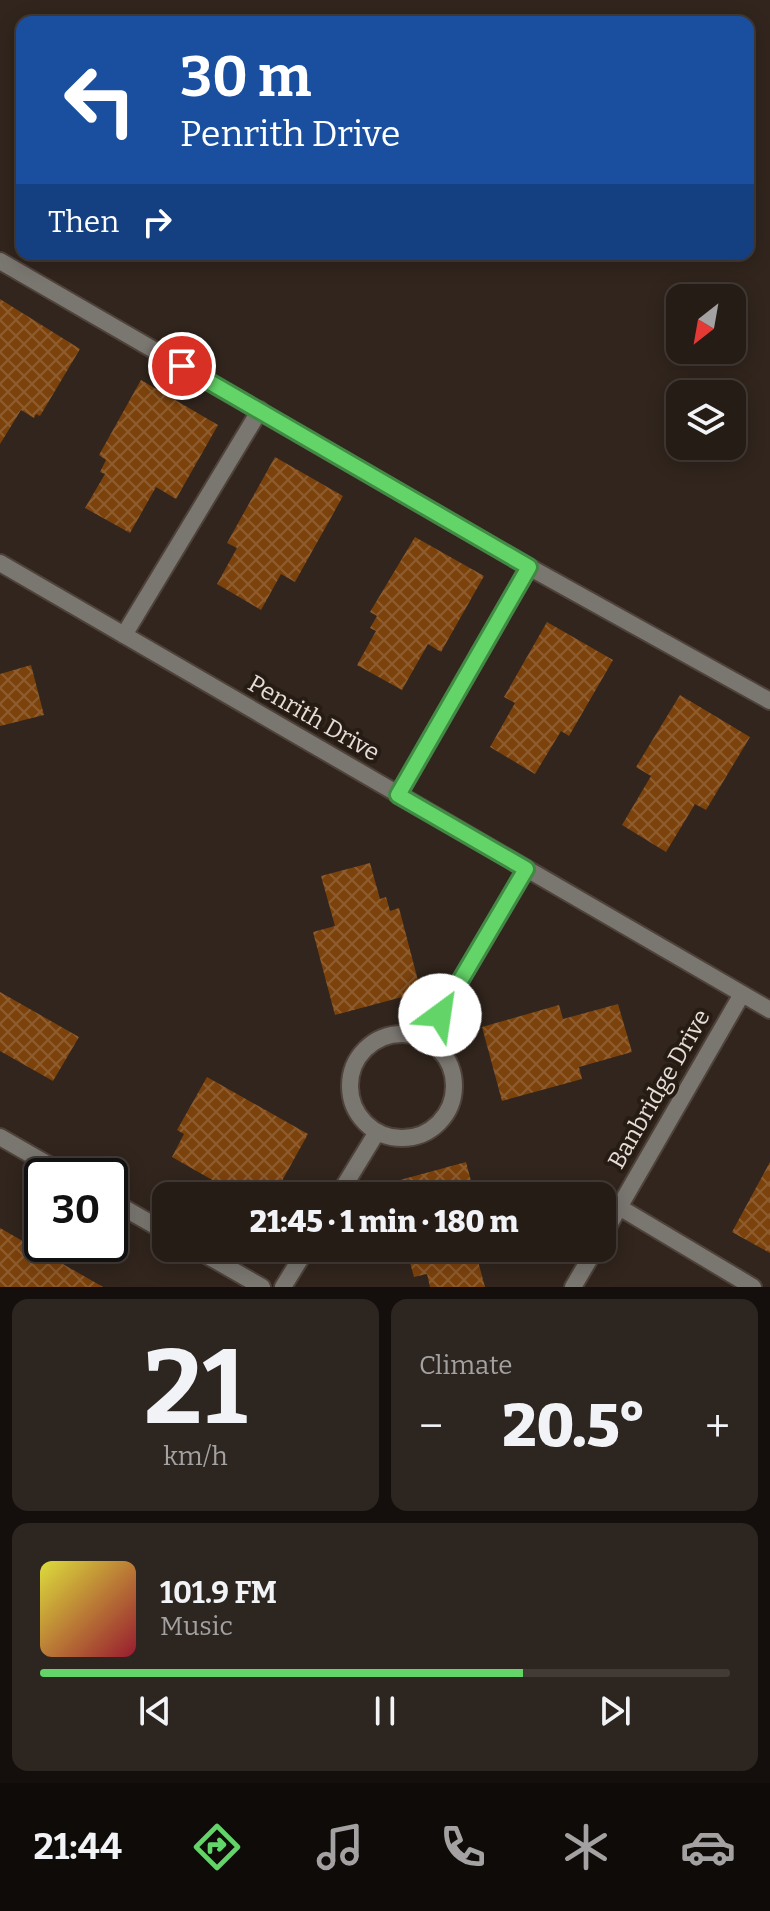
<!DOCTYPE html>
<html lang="en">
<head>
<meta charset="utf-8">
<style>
	:root { --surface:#251c16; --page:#2d251f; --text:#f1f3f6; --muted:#a3a1a1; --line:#423a35; --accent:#63d468 }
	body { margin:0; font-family:Bitter,serif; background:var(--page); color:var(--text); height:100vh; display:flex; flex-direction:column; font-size:30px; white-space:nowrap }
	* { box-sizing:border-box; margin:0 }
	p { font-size:26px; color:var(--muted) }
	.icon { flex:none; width:44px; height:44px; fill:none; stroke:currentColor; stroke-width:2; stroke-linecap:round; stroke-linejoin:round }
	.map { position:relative; height:1287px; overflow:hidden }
	.drawer { display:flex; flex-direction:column; gap:12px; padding:12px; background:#140f0c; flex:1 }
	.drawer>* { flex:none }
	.hud { position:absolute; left:16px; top:16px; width:738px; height:244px; border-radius:16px; box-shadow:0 4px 20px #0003,0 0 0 2px var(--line); background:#1a4fa0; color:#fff; overflow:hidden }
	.needle { width:52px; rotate:211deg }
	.buttons { position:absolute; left:666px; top:284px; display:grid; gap:16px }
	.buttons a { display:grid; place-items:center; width:80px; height:80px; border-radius:16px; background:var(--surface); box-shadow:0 4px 20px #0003,0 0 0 2px var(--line); font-size:40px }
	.speed { position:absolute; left:24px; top:1158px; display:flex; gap:16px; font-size:40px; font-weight:700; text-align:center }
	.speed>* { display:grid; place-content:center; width:104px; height:104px; border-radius:50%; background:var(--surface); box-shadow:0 4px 20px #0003,0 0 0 2px var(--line); line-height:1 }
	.speed .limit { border:4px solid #111; border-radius:12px; background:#fff; color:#111 }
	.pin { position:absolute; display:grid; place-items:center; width:68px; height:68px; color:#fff; margin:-34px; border:4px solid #fff; border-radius:50%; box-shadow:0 2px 8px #0007 }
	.me { position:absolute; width:88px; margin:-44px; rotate:31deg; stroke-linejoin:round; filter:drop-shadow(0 0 6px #0008) }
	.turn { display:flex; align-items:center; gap:28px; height:168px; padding:0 32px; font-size:36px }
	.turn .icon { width:104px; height:104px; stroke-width:2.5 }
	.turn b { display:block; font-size:56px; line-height:68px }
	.then { display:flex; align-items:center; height:76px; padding:0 32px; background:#0003; gap:16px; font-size:30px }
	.big { font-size:60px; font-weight:800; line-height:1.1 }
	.drawer .tile { flex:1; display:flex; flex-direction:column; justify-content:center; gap:12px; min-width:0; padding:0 28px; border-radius:16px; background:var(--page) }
	.drawer .dial { align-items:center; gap:0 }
	.dial b { font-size:104px; line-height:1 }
	.song { display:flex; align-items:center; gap:24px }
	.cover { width:96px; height:96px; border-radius:12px; background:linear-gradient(135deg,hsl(60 70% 55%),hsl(350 70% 35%)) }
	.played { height:8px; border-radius:4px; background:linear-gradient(90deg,var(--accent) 70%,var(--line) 70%) }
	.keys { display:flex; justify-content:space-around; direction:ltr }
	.heat { display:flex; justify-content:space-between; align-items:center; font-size:44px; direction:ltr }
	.drawer .tiles { flex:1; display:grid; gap:12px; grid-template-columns:1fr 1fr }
	.tile:last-child { grid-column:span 2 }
	.trip { position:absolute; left:152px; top:1182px; width:464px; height:80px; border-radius:16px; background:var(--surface); box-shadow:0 4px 20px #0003,0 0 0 2px var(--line); font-weight:800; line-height:80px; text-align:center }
	.tab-bar { display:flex; height:128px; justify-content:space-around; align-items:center; background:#0f0b09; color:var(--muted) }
	.tab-bar .icon { width:56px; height:56px }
	.tab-bar .active { color:var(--accent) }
	.tab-bar b { font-size:36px; color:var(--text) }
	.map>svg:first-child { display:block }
	.building { fill:url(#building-cross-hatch) }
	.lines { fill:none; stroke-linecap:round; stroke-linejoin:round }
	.lane-casing { stroke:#4e423b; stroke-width:20 }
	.street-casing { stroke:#4e423b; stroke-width:20 }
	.lane { stroke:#7a7670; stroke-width:16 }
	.street { stroke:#7a7670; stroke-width:16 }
	.route-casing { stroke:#408a44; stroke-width:20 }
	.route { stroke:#63d468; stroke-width:14 }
	.labels { text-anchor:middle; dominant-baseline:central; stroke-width:8; stroke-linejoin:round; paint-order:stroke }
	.street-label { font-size:24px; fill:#e5ddd8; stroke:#271c14 }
</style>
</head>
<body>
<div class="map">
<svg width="770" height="1287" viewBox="0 0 770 1287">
	<defs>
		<pattern id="building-cross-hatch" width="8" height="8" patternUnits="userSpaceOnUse" patternTransform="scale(2)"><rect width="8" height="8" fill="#7c420c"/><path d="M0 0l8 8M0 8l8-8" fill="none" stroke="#8e5d2f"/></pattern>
	</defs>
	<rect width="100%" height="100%" fill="#31251d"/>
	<path class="building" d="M 0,299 L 80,349 L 40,416 L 36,414 L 34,418 L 21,410 L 0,444 Z
		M 141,380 L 218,425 L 176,499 L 156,487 L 130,533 L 85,508 L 105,474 L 100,472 L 106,460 L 99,455 Z
		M 275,457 L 343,496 L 295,582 L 281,574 L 261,610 L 217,584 L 237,548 L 227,543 Z
		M 415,537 L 484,576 L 441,652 L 428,644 L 402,690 L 357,665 L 376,631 L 370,628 L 377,616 L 370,612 Z
		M 547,622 L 613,660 L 569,736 L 561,731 L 535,774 L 490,747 L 515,703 L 504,697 Z
		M 31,665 L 44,715 L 0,726 L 0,674 Z
		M 680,695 L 750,737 L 706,810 L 695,804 L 666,852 L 622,825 L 651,776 L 636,767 Z
		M 370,863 L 380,899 L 386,897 L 390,911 L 399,908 L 421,992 L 335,1015 L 313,932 L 335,926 L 321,876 Z
		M 0,992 L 79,1037 L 53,1081 L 0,1051 Z
		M 618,1004 L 632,1052 L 579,1067 L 582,1079 L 502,1101 L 482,1027 L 559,1005 L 563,1019 Z
		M 207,1077 L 308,1134 L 278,1188 L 268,1183 L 261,1196 L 235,1196 L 220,1187 L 221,1185 L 172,1157 L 184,1134 L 177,1130 Z
		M 466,1162 L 475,1196 L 392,1196 L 389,1183 Z
		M 770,1162 L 770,1253 L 732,1232 Z
		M 0,1228 L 103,1287 L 0,1287 Z
		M 406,1248 L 490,1248 L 492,1257 L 478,1261 L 485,1287 L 430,1287 L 427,1274 L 414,1277 Z"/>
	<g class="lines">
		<g class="lane-casing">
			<path id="lane" d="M 0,261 L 529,567 L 770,701
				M 124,635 L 260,410
				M 398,795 L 529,567"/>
		</g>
		<g class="street-casing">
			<path id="street" d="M 0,563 L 770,1010
				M350 1086a52 52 0 1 1 104 0a52 52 0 1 1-104 0Z
				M 426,1039 L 526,869
				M 0,1137 L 68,1176
				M 338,1196 L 377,1132
				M 110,1200 L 166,1232
				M 619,1207 L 753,1287
				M 602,1237 L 742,994
				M 194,1248 L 262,1287
				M 283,1287 L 307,1248
				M 573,1287 L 596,1248"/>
		</g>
		<use href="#lane" class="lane"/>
		<use href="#street" class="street"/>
	</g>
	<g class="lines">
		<g class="route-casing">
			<path id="route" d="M 182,366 L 529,567 L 398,795 L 526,869 L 440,1015"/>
		</g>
		<use href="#route" class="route"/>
	</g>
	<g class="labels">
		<g class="street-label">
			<text transform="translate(314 718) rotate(30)">Penrith Drive</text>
			<text transform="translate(659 1089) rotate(-60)">Banbridge Drive</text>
		</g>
	</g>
</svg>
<div class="buttons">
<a><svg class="needle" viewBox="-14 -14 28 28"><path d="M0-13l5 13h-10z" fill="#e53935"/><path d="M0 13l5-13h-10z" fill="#a3a1a1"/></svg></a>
<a><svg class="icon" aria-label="layers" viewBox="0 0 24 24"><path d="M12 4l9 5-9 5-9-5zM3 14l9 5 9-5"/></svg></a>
</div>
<div class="speed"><div class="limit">30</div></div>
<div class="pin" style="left:182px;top:366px;background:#d93025"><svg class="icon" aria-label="arrive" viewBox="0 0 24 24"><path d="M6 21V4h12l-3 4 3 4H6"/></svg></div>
<svg class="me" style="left:440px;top:1015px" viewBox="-20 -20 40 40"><circle r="19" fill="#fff"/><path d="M0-13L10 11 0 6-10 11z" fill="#63d468"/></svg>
<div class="trip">21:45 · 1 min · 180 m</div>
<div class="hud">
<div class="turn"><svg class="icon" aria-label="left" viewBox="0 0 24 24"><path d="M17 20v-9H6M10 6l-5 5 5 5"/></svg><div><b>30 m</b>Penrith Drive</div></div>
<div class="then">Then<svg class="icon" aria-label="right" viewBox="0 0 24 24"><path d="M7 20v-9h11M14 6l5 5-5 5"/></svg></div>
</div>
</div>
<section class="drawer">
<div class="tiles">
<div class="tile dial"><b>21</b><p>km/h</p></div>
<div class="tile"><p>Climate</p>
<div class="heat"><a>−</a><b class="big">20.5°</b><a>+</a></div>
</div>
<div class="tile">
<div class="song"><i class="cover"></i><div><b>101.9 FM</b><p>Music</p></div></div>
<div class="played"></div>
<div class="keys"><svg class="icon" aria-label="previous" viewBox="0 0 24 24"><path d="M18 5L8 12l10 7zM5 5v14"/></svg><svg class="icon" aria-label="pause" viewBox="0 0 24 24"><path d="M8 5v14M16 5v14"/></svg><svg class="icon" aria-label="next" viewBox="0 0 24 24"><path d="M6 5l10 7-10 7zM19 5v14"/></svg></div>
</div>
</div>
</section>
<nav class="tab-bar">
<b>21:44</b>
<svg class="icon active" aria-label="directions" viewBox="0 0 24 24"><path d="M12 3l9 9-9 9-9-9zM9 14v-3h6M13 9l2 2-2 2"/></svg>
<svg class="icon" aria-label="music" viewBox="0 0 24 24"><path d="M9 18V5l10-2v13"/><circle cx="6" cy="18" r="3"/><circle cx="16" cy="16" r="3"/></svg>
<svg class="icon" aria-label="phone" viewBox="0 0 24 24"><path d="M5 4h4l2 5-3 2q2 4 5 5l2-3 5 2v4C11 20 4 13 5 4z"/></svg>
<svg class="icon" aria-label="climate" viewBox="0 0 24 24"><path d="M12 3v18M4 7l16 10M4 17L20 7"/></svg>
<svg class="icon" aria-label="car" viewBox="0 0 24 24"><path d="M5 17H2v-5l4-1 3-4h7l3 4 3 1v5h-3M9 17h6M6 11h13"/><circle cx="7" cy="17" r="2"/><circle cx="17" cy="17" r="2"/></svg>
</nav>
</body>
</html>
